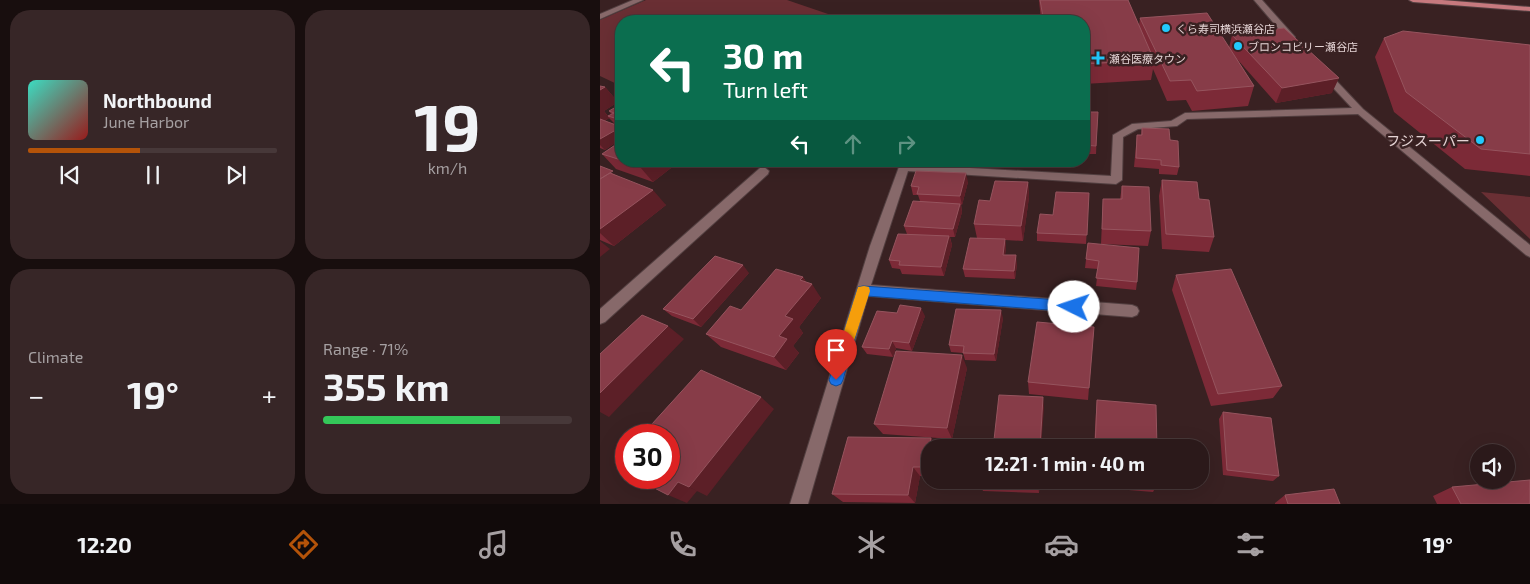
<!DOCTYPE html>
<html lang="en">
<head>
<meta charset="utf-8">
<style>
	:root { --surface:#2b191a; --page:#372627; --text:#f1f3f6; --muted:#a6a0a2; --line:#473839; --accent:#b45309 }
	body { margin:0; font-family:"Exo 2","Noto Sans JP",sans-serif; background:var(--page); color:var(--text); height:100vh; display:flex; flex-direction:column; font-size:19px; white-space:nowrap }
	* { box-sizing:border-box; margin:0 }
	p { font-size:16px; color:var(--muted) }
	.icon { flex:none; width:28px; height:28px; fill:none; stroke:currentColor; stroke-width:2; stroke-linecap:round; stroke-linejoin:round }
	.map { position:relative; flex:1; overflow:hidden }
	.panel { display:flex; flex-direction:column; gap:10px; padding:10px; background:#180e0e; width:600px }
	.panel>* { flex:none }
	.banner { position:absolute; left:15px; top:15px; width:475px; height:152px; border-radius:20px; box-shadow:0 5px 20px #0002,0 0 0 1px var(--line); background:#0b6e4f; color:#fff; overflow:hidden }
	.tools { position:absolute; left:870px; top:444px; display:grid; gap:10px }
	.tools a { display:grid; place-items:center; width:45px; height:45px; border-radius:50%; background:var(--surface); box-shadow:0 5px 20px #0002,0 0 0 1px var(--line); font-size:25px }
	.speed { position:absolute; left:15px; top:424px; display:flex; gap:10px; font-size:25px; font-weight:700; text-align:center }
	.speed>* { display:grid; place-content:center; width:65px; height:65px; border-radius:50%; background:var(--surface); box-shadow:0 5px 20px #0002,0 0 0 1px var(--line); line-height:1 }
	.speed .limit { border:8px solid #d22; background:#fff; color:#111 }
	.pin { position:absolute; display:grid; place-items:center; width:42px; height:42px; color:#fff; margin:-51px -21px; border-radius:50% 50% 50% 0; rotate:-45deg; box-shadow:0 0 5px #0007 }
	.pin .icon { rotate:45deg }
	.me { position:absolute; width:55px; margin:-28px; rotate:274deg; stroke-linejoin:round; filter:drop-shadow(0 0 4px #0008) }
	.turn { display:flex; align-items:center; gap:18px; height:105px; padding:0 25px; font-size:22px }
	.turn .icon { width:65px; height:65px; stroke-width:2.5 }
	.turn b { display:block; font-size:35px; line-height:42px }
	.lanes { display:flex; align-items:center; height:48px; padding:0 25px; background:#0003; justify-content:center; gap:25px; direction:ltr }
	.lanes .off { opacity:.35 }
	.big { font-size:38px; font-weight:700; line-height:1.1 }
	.panel .card { flex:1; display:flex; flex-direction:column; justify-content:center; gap:8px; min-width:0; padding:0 18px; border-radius:20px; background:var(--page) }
	.panel .dial { align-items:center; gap:0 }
	.dial b { font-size:65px; line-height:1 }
	.song { display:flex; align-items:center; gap:15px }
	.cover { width:60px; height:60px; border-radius:8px; background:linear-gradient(135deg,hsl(170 70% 55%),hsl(0 70% 35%)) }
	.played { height:5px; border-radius:2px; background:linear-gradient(90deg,var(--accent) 45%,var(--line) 45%) }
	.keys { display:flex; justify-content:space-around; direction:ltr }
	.heat { display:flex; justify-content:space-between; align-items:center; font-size:28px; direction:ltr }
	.charge { height:8px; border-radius:4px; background:linear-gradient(90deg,#34c759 71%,var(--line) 0) }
	.panel .tiles { flex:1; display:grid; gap:10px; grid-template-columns:repeat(2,1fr) }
	.trip { position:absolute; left:321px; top:439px; width:288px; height:50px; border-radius:20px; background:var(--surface); box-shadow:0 5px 20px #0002,0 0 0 1px var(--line); font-weight:700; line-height:50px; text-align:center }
	.tabs { display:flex; height:80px; justify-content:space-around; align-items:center; background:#110a0a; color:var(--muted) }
	.tabs .icon { width:35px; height:35px }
	.tabs .selected { color:var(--accent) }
	.tabs b { font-size:22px; color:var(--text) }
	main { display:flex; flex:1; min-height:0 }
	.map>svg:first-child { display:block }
	.green { fill:#6a2f34 }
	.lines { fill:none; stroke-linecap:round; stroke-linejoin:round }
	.minor-casing { stroke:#523f40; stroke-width:2 }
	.major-casing { stroke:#523f40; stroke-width:2 }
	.minor { fill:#87696a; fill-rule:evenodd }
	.major { fill:#c6797e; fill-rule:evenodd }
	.wall { fill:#7c2a37; fill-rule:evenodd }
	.shaded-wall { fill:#5c1f27 }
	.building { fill:#873c48; stroke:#96545e }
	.route { fill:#1a73e8; stroke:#114b97 }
	.slow { fill:#f59e0b }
	.poi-dot { fill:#22c9fd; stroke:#392122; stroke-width:2 }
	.labels { text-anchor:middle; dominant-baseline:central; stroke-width:5; stroke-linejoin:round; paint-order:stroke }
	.far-poi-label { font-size:11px; fill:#e5d4d5; stroke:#392122; text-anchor:start }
	.poi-label { font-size:14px; fill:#e5d4d5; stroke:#392122; text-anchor:end }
</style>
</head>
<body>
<main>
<section class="panel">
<div class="tiles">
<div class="card">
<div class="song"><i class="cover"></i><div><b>Northbound</b><p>June Harbor</p></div></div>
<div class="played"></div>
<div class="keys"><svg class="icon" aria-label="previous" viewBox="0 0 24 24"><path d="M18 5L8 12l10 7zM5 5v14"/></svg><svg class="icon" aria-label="pause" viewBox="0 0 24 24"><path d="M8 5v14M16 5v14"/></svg><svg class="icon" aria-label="next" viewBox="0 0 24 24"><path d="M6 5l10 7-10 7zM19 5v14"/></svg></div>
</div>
<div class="card dial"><b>19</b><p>km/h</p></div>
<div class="card"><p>Climate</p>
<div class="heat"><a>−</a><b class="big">19°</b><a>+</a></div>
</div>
<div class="card"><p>Range · 71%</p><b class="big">355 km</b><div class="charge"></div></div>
</div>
</section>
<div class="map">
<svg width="930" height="504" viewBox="0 0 930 504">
	<rect width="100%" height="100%" fill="#392122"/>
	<path class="green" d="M 46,0 L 187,0 L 231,15 L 220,21 L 21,21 L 21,86 L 0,76 L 0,20 Z
		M 881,192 L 930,197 L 930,239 Z"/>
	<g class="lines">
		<g class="minor-casing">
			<path id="minor" d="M 33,0 L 43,0 L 0,19 L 0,14 Z
				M 654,0 L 662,0 L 695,37 L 695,41 L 689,41 Z
				M 725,71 L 728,72 L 763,109 L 930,245 L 930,257 L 926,255 L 758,114 L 587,119 L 577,126 L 538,129 L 523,137 L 522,180 L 516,184 L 308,171 L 271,285 L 532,305 L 537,307 L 539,311 L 537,315 L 532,317 L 268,296 L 208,504 L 190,504 L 270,246 L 300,164 L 511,176 L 513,135 L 532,124 L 571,121 L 585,113 L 752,108 L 722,76 L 721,74 Z
				M 164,167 L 169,171 L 168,174 L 5,322 L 0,324 L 0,309 L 160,168 Z"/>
		</g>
		<g class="major-casing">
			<path id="major" d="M 809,0 L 842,0 L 930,7 L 930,11 L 813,2 Z"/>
		</g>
		<use href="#minor" class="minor"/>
		<use href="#major" class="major"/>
	</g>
	<path class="wall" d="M 439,0 L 528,0 L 539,26 L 540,18 L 629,48 L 632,35 L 732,93 L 676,103 L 637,59 L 654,86 L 648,106 L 592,111 L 586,100 L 567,101 L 553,69 L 551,80 L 484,84 L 484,21 L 441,21 Z
		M 784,38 L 930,45 L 930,176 L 865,169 L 794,112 L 775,57 Z
		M 0,86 L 5,87 L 18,102 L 4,111 L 8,116 L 11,114 L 9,111 L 21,104 L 21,139 L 5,150 L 0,148 ZM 9,118 L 15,124 L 5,121 Z
		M 484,112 L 498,112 L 496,154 L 484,154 Z
		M 542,128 L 570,140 L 579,167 L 577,175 L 559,174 L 559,169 L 534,167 L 537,135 L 541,135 Z
		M 21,141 L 21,161 L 80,161 L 53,182 L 16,169 L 2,154 Z
		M 0,166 L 66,205 L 14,246 L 0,240 Z
		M 562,180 L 614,237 L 609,252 L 562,249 L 559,196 Z
		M 368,182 L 362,205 L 361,204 L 362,212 L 355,237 L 350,237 L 352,245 L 344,276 L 302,274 L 300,269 L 292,268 L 289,260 L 307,234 L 304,226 L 320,201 L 318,195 L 313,195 L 311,186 Z
		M 428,182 L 429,197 L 423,241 L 405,240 L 406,247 L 405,255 L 417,264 L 415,279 L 365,277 L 363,269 L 377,238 L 374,224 L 390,201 Z
		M 522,186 L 551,231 L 548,246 L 501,244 L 503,199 L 520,199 Z
		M 489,193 L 486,244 L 437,241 L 437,233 L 453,215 Z
		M 488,243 L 537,282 L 536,290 L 496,286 L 498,269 L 485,268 Z
		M 149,273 L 101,327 L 72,316 L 63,309 Z
		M 576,275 L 682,386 L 673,398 L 611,406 L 572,290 Z
		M 203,277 L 206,282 L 221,298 L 199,327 L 203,333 L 193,346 L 199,353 L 186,370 L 121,347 L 106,334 L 141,310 Z
		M 325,316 L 312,351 L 296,348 L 293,357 L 267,354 L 262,347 Z
		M 403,318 L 396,361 L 365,360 L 363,353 L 351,352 L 349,345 Z
		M 494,327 L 488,400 L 429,394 L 428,382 Z
		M 367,368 L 352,439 L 283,434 L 274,424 Z
		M 497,400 L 557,448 L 494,448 L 496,412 Z
		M 623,412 L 679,476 L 673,481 L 623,475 L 619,419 Z
		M 331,438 L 336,448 L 330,448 L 330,476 L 320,476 L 315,503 L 243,502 L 232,494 Z
		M 379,480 L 440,480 L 439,493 L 383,491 L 379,482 Z
		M 492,480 L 557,480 L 558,483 L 553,492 L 492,487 Z
		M 852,487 L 930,504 L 837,504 L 833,496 Z
		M 685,495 L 740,504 L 675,504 L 675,503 Z"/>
	<path class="shaded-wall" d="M 739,78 L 732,93 L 676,103 L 682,88 Z
		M 5,87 L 18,102 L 4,111 L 9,118 L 0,124 L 0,90 Z
		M 21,127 L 21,139 L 5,150 L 0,145 L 0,139 Z
		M 47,161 L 80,161 L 53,182 L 40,167 Z
		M 366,173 L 368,182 L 362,205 L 360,196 Z
		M 428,182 L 429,197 L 423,241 L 421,226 Z
		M 53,190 L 66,205 L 14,246 L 0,233 L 0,229 Z
		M 360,204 L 362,212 L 355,237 L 353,229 Z
		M 349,236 L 352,245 L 344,276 L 341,267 Z
		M 405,239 L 406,247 L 404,263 L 403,255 Z
		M 0,241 L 10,249 L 0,257 Z
		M 416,255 L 417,264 L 415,279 L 414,271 Z
		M 143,265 L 149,273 L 101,327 L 93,319 Z
		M 203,277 L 209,287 L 212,284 L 221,298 L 199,327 L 203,333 L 193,346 L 199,353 L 186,370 L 174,357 L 185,316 L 200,280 Z
		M 321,308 L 325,316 L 312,351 L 309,343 Z
		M 401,310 L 403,318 L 396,361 L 394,354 Z
		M 68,326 L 84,339 L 9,417 L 0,412 L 0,393 Z
		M 292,341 L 296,348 L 293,357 L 289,349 Z
		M 362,355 L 367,368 L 352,439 L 347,428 Z
		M 161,397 L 174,409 L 107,496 L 89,487 Z
		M 443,397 L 444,408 L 441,448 L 440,448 Z
		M 331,438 L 336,448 L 330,448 L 330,474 L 325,467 Z
		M 313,467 L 320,476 L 315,503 L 308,495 Z
		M 438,480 L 440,480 L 439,493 L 438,484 Z
		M 78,482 L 97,491 L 87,503 L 68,495 Z"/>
	<path class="building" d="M 440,0 L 528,0 L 554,60 L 484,64 L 484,21 L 448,21 L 448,20 L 443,17 Z
		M 607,13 L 654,86 L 597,91 L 591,80 L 570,81 L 540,18 Z
		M 684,28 L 739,78 L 682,88 L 632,35 Z
		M 803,31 L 930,45 L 930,154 L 881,149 L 806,92 L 784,38 Z
		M 0,86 L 5,87 L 0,90 Z
		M 21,104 L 21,120 L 8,116 L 14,113 L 9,111 Z
		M 484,112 L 498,112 L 496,146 L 484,145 Z
		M 0,119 L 21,127 L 0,139 Z
		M 542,128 L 569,129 L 570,140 L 578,141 L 579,167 L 561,165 L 561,160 L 536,158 L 537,135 L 542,135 Z
		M 21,141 L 21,160 L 2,154 Z
		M 24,161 L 47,161 L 40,167 Z
		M 0,166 L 13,171 L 0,179 Z
		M 316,171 L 366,173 L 360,196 L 317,194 L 319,187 L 311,186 Z
		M 10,173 L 53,190 L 0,229 L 0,179 Z
		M 562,180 L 597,182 L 599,199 L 609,200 L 614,237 L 566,234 Z
		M 395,181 L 428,182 L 421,226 L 374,224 L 379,200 L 390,201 Z
		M 522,186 L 549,187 L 551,231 L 502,229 L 503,199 L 522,199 Z
		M 456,192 L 489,193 L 487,235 L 437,233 L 440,214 L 453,215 Z
		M 313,201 L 360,204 L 353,229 L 304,226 Z
		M 298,234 L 349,236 L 341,267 L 299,265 L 300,261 L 289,260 Z
		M 370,238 L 405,239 L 403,255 L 416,255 L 414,271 L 363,269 Z
		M 488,243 L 539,248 L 537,282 L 496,278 L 499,261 L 486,259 Z
		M 115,256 L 143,265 L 93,319 L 63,309 Z
		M 176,269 L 203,277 L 200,280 L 212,284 L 185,316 L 193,319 L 179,336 L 187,339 L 174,357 L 106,334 L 130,306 L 141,310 Z
		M 631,269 L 682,386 L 618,394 L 576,275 Z
		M 300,305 L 321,308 L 309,343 L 292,341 L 289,349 L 262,347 L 277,311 L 297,313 Z
		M 356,309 L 401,310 L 394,354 L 363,353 L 364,346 L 349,345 Z
		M 42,315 L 68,326 L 0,393 L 0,354 Z
		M 437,322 L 494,327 L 489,388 L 428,382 Z
		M 296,351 L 362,355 L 347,428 L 274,424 Z
		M 101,370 L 161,397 L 89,487 L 78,482 L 68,495 L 35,478 L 69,478 L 69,435 L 42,435 Z
		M 399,395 L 443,397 L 440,448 L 384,448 L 385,440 L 394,440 Z
		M 497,400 L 556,405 L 557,448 L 495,448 Z
		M 623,412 L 671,418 L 679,476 L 627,470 Z
		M 248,437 L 331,438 L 325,467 L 313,467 L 308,495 L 232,494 Z
		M 26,452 L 26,458 L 22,456 Z
		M 379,480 L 438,480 L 438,484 L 379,482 Z
		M 518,480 L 557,480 L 558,483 Z
		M 930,480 L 930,504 L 861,504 L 852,487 Z
		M 734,489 L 740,504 L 688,504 L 685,495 Z"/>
	<path class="route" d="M 263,286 L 474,301 L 479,303 L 481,307 L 479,310 L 474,312 L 267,296 L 243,380 L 241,384 L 236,386 L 231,384 L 229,380 L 257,290 L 258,287 Z"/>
	<path class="slow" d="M 264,286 L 269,287 L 270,291 L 252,347 L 250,352 L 246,353 L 241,352 L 239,347 L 257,290 L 258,287 Z"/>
	<g class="poi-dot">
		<circle cx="566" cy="28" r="5"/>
		<circle cx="638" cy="46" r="5"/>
		<path d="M495.5 50.5h5v5h5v5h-5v5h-5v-5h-5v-5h5z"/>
		<circle cx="880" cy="140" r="5"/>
	</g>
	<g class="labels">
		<g class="far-poi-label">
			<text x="576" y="28">くら寿司横浜瀬谷店</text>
			<text x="648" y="46">ブロンコビリー瀬谷店</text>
			<text x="509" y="58">瀬谷医療タウン</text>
		</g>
		<g class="poi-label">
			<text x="870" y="140">フジスーパー</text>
		</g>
	</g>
</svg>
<div class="tools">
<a><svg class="icon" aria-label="sound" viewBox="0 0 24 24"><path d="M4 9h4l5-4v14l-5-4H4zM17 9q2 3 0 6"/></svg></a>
</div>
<div class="speed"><div class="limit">30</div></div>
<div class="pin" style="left:236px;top:380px;background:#d93025"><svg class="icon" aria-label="arrive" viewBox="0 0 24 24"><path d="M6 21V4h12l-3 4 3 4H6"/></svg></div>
<svg class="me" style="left:474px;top:307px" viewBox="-20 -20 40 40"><circle r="19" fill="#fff"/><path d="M0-13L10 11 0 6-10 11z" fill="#1a73e8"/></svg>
<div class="trip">12:21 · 1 min · 40 m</div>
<div class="banner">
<div class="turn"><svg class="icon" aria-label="left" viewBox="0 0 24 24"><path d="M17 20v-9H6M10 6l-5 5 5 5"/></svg><div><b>30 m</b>Turn left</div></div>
<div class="lanes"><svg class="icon" aria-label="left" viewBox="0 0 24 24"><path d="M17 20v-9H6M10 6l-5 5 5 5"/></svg><svg class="icon off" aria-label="ahead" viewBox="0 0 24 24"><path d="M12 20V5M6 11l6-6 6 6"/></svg><svg class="icon off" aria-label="right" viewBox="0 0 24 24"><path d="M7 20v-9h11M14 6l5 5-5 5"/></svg></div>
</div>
</div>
</main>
<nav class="tabs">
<b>12:20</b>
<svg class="icon selected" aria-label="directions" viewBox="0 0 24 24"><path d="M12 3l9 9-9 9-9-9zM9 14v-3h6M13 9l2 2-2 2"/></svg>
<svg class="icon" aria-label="music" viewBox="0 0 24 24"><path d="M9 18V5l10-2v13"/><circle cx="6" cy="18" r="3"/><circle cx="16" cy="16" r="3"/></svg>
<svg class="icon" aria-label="phone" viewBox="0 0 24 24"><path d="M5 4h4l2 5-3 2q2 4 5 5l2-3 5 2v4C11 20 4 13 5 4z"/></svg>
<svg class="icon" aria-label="climate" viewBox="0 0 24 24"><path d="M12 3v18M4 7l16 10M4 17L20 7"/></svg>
<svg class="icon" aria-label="car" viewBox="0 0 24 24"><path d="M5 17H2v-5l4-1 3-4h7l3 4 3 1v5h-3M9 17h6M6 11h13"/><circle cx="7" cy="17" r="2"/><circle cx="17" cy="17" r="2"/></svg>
<svg class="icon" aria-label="filters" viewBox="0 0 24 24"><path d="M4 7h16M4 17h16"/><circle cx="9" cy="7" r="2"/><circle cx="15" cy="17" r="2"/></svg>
<b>19°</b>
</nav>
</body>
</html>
